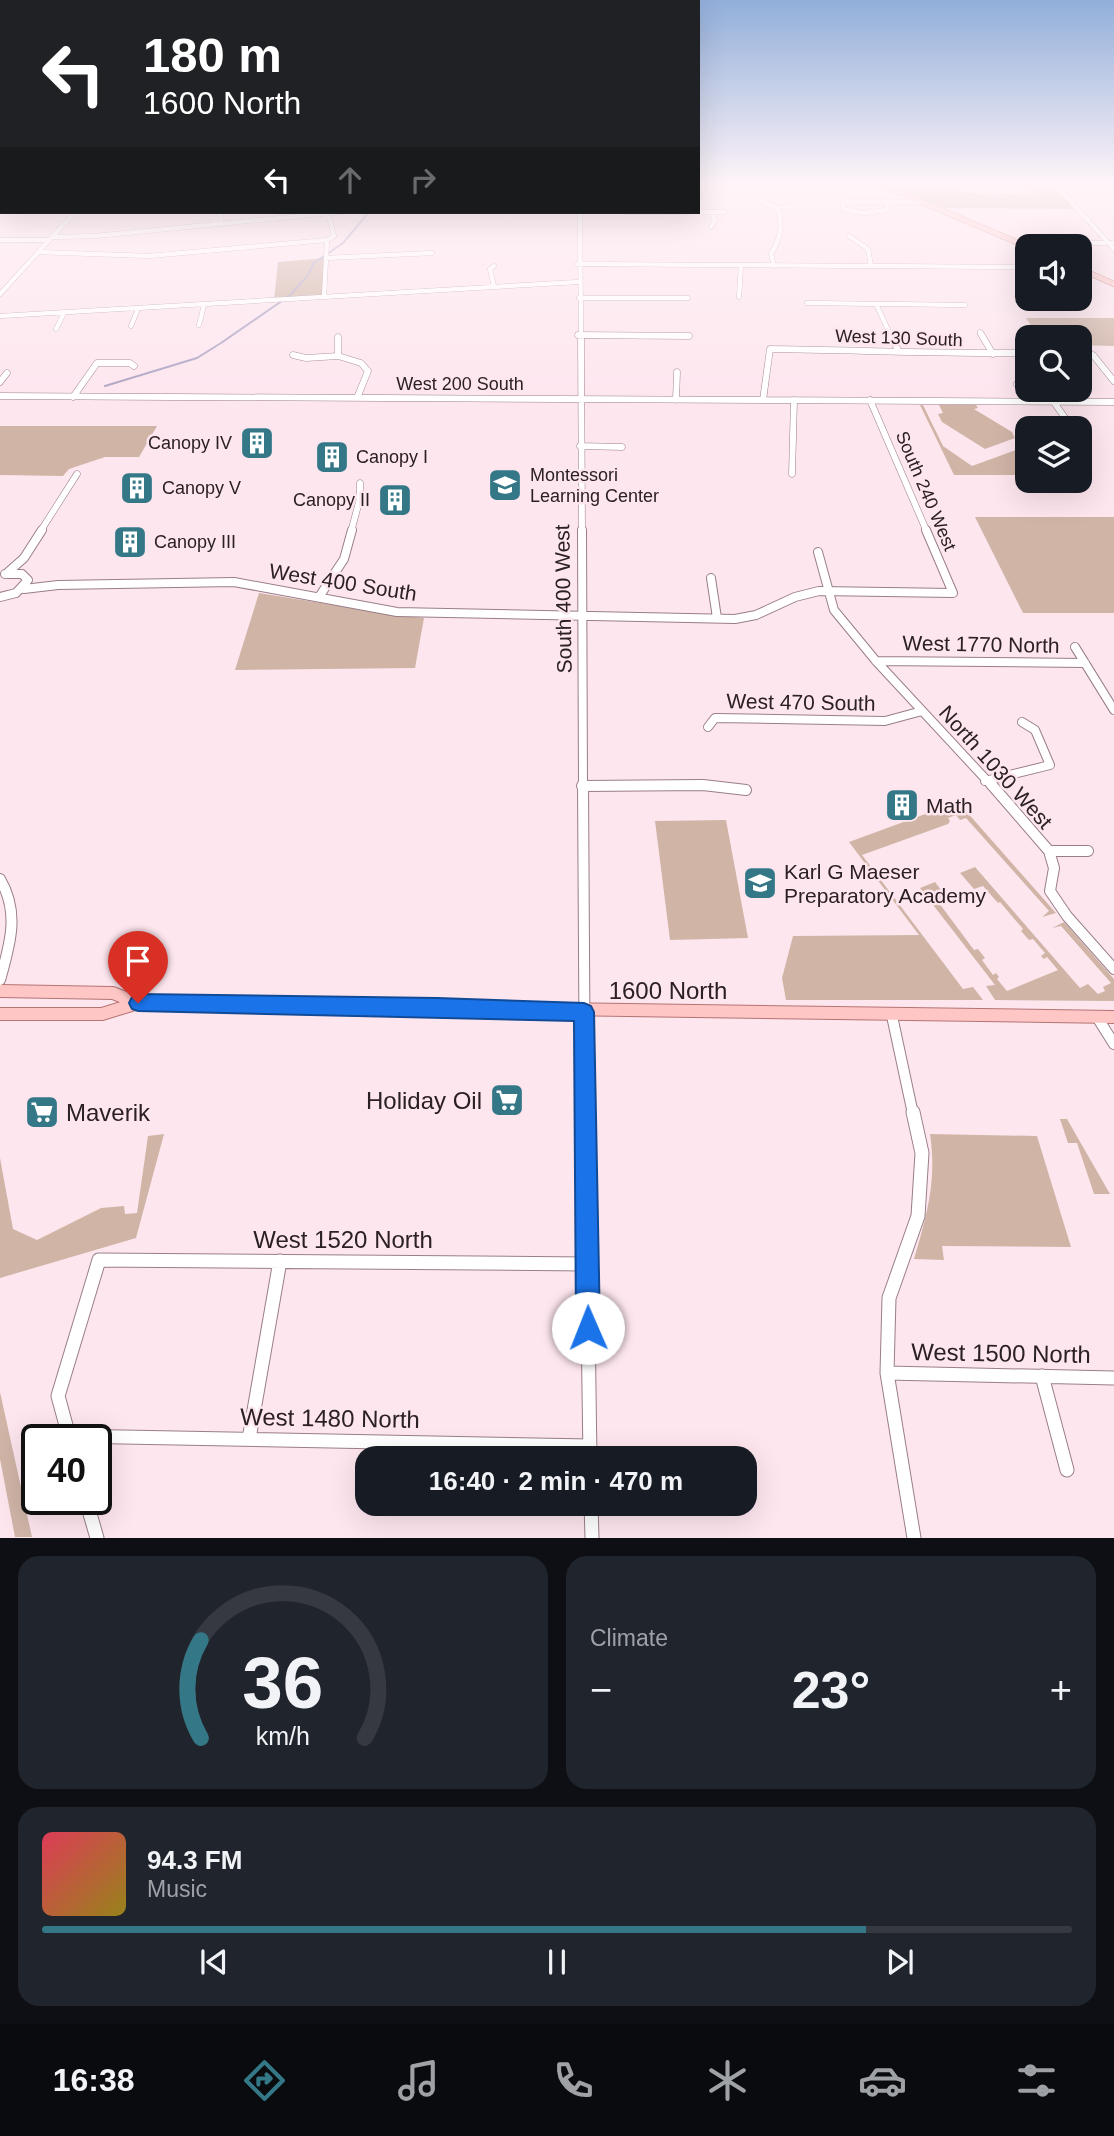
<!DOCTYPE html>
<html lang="en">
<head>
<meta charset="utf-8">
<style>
	:root { --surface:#171b24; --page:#20242c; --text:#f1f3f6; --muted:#9ea1a6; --line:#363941; --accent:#347888 }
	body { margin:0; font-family:Arial,sans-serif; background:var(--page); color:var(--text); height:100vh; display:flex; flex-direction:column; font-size:26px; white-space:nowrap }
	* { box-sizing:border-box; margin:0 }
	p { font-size:23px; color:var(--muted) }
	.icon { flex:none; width:38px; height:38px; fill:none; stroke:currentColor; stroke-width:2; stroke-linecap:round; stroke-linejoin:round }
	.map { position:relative; height:1538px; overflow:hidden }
	.side { display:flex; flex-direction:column; gap:18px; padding:18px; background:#0d0f14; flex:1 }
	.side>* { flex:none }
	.guide { position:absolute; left:0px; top:0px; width:700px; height:214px; box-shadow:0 7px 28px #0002; background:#202124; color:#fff; overflow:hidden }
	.fabs { position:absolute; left:1015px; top:234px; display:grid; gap:14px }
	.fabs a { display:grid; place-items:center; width:77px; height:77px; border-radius:14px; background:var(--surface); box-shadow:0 7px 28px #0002; font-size:35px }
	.speed { position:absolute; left:21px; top:1424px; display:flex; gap:14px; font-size:35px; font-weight:700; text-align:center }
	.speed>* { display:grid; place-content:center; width:91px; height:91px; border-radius:50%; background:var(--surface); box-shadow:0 7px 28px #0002; line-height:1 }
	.speed .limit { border:4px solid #111; border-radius:10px; background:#fff; color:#111 }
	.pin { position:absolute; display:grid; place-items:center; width:60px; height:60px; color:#fff; margin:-72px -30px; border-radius:50% 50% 50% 0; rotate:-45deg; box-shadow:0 0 7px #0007 }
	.pin .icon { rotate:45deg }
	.me { position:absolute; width:77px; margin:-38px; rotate:359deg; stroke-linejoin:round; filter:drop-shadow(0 0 5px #0008) }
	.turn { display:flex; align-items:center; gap:24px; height:147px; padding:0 28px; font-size:32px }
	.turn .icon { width:91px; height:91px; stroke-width:2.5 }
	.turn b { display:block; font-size:49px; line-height:60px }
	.lanes { display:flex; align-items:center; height:66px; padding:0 28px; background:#0003; justify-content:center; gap:35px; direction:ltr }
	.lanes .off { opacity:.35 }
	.big { font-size:52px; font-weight:800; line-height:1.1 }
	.side .card { flex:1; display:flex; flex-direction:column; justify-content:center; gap:10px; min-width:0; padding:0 24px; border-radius:21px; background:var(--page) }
	.side .dial { align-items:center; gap:0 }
	.dial svg { height:182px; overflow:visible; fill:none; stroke:var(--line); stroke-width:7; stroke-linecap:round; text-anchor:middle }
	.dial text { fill:var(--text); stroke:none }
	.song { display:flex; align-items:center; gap:21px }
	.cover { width:84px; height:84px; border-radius:10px; background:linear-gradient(135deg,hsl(350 70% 55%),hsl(50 70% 35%)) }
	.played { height:7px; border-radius:4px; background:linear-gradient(90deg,var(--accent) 80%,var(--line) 80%) }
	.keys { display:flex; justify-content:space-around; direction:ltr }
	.heat { display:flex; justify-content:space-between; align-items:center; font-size:38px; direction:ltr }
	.side .tiles { flex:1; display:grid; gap:18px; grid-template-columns:1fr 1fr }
	.card:last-child { grid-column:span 2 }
	.trip { position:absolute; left:355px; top:1446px; width:402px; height:70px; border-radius:21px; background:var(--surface); box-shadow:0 7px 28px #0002; font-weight:800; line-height:70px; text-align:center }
	.tab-bar { display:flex; height:112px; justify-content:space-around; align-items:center; background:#090b0e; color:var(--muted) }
	.tab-bar .icon { width:49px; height:49px }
	.tab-bar .selected { color:var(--accent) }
	.tab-bar b { font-size:32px; color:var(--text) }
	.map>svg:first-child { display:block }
	.green { fill:#d0b5a7 }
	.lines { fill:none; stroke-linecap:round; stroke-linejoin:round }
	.stream { stroke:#aea5c4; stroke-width:2 }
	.minor-far4-casing { stroke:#997e88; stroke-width:5 }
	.minor-far3-casing { stroke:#997e88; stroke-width:7 }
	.minor-far2-casing { stroke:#997e88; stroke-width:10 }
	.minor-far1-casing { stroke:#997e88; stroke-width:12 }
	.minor-casing { stroke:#997e88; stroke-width:15 }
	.major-far1-casing { stroke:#b47473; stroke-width:6 }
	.major-casing { stroke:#b47473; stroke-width:14 }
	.minor-far4 { stroke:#fff; stroke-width:4.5 }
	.minor-far3 { stroke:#fff; stroke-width:6 }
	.minor-far2 { stroke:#fff; stroke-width:8 }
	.minor-far1 { stroke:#fff; stroke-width:10 }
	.minor { stroke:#fff; stroke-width:13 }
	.major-far1 { stroke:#fec7c5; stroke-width:5 }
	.major { stroke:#fec7c5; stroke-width:12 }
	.route { fill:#1a73e8; stroke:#114b97; stroke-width:2 }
	.labels { text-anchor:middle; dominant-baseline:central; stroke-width:5; stroke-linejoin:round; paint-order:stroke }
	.far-street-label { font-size:18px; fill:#2b2024; stroke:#fee6ef }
	.far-poi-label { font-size:18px; fill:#2b2024; stroke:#fee6ef; text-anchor:start }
	.street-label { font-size:21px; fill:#2b2024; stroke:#fee6ef }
	.poi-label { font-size:21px; fill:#2b2024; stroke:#fee6ef; text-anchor:start }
	.near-street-label { font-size:24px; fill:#2b2024; stroke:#fee6ef }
	.near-poi-label { font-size:24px; fill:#2b2024; stroke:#fee6ef; text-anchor:end }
</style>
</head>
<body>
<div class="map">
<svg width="1114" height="1538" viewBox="0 0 1114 1538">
	<rect width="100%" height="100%" fill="#fee6ef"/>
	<path class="green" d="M 886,183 L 942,183 L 954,190 L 992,196 L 999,196 L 1001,193 L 1037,196 L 1020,183 L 1054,183 L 1078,209 L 945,208 Z
		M 326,258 L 324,297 L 274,301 L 278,262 Z
		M 1026,318 L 1114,318 L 1114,346 L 1080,345 L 1080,338 L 1039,338 Z
		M 920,405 L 923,405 L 943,446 L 972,466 L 1027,446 L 1027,475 L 954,475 Z
		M 939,405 L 976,405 L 978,408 L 974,409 L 1012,432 L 1015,438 L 985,449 L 942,422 L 938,414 L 943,413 Z
		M 0,426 L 157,426 L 139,457 L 105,457 L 69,469 L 63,476 L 0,475 Z
		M 975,517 L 1114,517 L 1114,613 L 1023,613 Z
		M 259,593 L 395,615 L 424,618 L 415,668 L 235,670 Z
		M 958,802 L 1056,913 L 1042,917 L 1049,911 L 966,818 L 960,820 L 956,815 L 948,818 L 950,821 L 948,824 L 862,855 L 963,989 L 973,987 L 983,1000 L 786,1000 L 782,978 L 793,936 L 919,935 L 849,842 Z
		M 726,820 L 748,938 L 670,940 L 655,821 Z
		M 975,867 L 1080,988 L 1088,984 L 1098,994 L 1105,991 L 1103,987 L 1111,983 L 1061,926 L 1052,928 L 1064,922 L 1114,979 L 1114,1001 L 995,1000 L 986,986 L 995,985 L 920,888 L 935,882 L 948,899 L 939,903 L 974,950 L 978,949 L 985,958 L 982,960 L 993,975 L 996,973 L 999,977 L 997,979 L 1007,991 L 1058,970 L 1047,957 L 1044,959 L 1041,956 L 1045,953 L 1033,939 L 1029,940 L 1021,931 L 1023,929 L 1000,902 L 998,903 L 983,886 L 974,889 L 960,873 Z
		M 1060,1119 L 1067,1119 L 1110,1194 L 1094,1194 L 1077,1143 L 1068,1143 Z
		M 164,1134 L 136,1238 L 0,1278 L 0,1158 L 13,1229 L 37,1240 L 101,1208 L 124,1206 L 125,1214 L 137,1213 L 148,1136 Z
		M 930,1134 L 1037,1136 L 1071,1247 L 942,1246 L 944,1260 L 914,1259 C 927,1214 937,1181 930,1134 Z
		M 0,1392 L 32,1537 L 15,1537 L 0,1459 Z"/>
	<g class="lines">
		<path class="stream" d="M 105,386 L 197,358 L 221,343 L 289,296 L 306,278 L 314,263 L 343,243 L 369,212"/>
		<g class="minor-far4-casing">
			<path id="minor-far4" d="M 1054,183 L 1114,249
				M 698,184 L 744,184 L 750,196 L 777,208 C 784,223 780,240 771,254 L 774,266
				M 846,202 L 889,202 L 886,210 L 864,213 L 843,209 L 843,203 Z
				M 889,202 L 922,202
				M 777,208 L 792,206
				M 220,212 L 221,224
				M 580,212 L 581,336
				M 625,212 L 725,212
				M 711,212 L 715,221 L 711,227
				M 849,236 L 868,249 L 871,266
				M 52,237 L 95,236 L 341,212
				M 0,240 L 49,240
				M 1035,247 L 1055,243 L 1112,243
				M 38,252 L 149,256 L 327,240
				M 326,258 L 432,253
				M 578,264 L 1027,267
				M 494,266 L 490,269 L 494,287
				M 0,294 L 75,212
				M 324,297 L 327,240 L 334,236 L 328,213
				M 739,297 L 741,265
				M 579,298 L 688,298
				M 807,303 L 965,305
				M 876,304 L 891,336
				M 0,316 L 578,282
				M 199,325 L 204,305
				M 131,326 L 138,309
				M 56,329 L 64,313
				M 980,332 L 982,336
				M 578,335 L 651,336"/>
		</g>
		<g class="minor-far3-casing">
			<path id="minor-far3" d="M 581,334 L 582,532
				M 890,334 L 898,350
				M 981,334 L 993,354
				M 578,335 L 689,336
				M 338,337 L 338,356 L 361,363 L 368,371 L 357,398
				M 1080,351 L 1093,355 L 1114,381
				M 293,355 L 306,358 L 338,356
				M 0,382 L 7,373
				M 1017,384 L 1027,390 L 1034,401
				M 0,396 L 1114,402
				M 73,397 L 97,363 L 130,363 L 134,366
				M 676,400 L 677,372
				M 763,400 L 770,349 C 856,350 941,354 1027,353
				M 870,400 L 927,532
				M 1053,401 L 1073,429
				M 580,446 L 622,447
				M 792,474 L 794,400
				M 40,532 L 77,474
				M 351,532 L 360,498 L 360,483"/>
		</g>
		<g class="minor-far2-casing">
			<path id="minor-far2" d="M 582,530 L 583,786
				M 818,552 L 834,610 L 876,661 L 992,786
				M 6,574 L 24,558 L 42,530
				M 711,578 L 717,618
				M 24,589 L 58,585 L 234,582 L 397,612 L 735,619 L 756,615 L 795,597 L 819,591 L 953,593 L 926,530
				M 0,597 L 16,593 L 28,580 L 22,574 L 5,574
				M 319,597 L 344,559 L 352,530
				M 1075,647 L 1114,710
				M 876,661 L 1085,663
				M 708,727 L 715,718 L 885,721 L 922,711
				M 985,781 L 1050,765 L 1035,730 L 1022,722
				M 607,786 L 710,786"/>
		</g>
		<g class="minor-far1-casing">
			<path id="minor-far1" d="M 583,784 L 585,1114
				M 991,784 L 1049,851 L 1054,868 L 1050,891 L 1067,916 L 1114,969
				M 582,786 L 703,785 L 746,790
				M 1049,851 L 1088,851
				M 0,879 C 20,913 10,944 0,980
				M 892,1016 L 913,1114
				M 1097,1017 L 1114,1044"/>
		</g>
		<g class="minor-casing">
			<path id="minor" d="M 585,1112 L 590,1458
				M 913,1112 L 922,1153 L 918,1216 L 889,1298 L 887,1373 L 914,1538
				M 887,1373 L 1114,1378
				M 1042,1376 L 1067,1470
				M 69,1436 L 590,1446
				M 249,1439 L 280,1261
				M 70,1440 L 58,1396 L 99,1260 L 587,1264
				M 86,1500 L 97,1538
				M 591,1503 L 592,1538"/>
		</g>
		<g class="major-far1-casing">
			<path id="major-far1" d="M 877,183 L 1028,247
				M 1080,269 L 1114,284"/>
		</g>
		<g class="major-casing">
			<path id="major" d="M 0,991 L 113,993 L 138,1003
				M 0,1014 L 102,1014 L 138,1003 L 1114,1017"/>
		</g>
		<use href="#minor-far4" class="minor-far4"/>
		<use href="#minor-far3" class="minor-far3"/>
		<use href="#minor-far2" class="minor-far2"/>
		<use href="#minor-far1" class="minor-far1"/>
		<use href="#minor" class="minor"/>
		<use href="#major-far1" class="major-far1"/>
		<use href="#major" class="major"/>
	</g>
	<linearGradient id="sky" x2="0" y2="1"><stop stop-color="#91aeda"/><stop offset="0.46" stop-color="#fff4f8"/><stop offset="1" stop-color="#fff4f8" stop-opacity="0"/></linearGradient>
	<rect width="1114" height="398" fill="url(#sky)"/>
	<path class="route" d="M 138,994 L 437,998 L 584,1003 L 591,1006 L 594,1012 L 600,1328 L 597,1337 L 588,1340 L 580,1337 L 576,1328 L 574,1021 L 138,1011 L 132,1009 L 129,1003 L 132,997 Z"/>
	<defs>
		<g id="building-square" transform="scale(1.75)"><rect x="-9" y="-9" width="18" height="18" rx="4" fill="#347888" stroke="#fee6ef"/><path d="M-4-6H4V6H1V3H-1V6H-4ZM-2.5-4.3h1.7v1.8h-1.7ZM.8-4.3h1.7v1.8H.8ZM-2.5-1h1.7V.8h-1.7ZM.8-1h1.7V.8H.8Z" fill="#fff"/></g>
		<g id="school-square" transform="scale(1.75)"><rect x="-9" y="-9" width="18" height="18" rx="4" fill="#347888" stroke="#fee6ef"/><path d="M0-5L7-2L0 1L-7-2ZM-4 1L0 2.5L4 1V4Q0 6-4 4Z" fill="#fff"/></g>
		<g id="supermarket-square" transform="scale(1.75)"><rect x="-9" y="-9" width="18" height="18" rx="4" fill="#347888" stroke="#fee6ef"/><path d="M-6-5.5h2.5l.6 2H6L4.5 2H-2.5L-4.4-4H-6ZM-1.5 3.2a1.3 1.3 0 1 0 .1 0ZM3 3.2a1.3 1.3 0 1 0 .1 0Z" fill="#fff"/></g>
	</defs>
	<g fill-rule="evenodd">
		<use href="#building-square" x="257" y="443"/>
		<use href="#building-square" x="332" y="457"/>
		<use href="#school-square" x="505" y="485"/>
		<use href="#building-square" x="137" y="488"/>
		<use href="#building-square" x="395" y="500"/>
		<use href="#building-square" x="130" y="542"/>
		<use href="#building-square" x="902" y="805"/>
		<use href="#school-square" x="760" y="883"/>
		<use href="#supermarket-square" x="507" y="1100"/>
		<use href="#supermarket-square" x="42" y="1112"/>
	</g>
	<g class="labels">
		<g class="far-street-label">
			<text transform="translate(899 338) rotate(2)">West 130 South</text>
			<text x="460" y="384">West 200 South</text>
			<text transform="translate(926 491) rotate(67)">South 240 West</text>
		</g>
		<g class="far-poi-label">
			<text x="232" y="443" text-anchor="end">Canopy IV</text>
			<text x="356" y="457">Canopy I</text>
			<text x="530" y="475">Montessori<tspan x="530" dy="21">Learning Center</tspan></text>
			<text x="162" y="488">Canopy V</text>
			<text x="370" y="500" text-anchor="end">Canopy II</text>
			<text x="154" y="542">Canopy III</text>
		</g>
		<g class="street-label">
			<text transform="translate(343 582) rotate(9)">West 400 South</text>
			<text transform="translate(563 599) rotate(-91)">South 400 West</text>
			<text transform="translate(981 644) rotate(1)">West 1770 North</text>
			<text transform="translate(801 702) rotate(1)">West 470 South</text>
			<text transform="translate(996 767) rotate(48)">North 1030 West</text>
		</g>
		<g class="poi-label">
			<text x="926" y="805">Math</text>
			<text x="784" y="871">Karl G Maeser<tspan x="784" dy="24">Preparatory Academy</tspan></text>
		</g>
		<g class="near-street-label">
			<text x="668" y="990">1600 North</text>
			<text x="343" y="1239">West 1520 North</text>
			<text transform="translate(1001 1353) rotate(1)">West 1500 North</text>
			<text transform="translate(330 1418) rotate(1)">West 1480 North</text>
		</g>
		<g class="near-poi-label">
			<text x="482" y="1100">Holiday Oil</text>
			<text x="66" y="1112" text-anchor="start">Maverik</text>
		</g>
	</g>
</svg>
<div class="fabs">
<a><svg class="icon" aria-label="sound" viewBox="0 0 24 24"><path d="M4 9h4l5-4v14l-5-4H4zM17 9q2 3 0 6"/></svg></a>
<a><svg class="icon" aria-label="search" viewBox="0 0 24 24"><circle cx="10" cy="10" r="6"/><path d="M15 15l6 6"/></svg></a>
<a><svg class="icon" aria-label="layers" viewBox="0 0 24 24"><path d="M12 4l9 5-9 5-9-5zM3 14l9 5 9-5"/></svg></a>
</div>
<div class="speed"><div class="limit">40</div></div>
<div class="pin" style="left:138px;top:1003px;background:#d93025"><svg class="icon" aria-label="arrive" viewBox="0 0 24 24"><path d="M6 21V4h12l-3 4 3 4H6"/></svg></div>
<svg class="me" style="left:588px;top:1328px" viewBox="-20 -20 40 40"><circle r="19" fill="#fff"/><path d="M0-13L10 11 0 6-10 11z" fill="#1a73e8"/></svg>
<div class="trip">16:40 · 2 min · 470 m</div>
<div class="guide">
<div class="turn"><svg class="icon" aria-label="left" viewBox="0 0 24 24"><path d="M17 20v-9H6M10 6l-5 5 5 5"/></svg><div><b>180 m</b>1600 North</div></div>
<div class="lanes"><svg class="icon" aria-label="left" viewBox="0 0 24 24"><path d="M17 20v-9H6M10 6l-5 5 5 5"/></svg><svg class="icon off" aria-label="ahead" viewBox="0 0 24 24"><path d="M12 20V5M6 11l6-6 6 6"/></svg><svg class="icon off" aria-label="right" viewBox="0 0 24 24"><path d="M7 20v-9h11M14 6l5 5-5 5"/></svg></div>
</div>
</div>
<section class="side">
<div class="tiles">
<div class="card dial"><svg viewBox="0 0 100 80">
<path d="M14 69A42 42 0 1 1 86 69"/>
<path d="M14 69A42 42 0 0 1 14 26" stroke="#347888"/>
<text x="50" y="56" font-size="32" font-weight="700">36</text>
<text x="50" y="72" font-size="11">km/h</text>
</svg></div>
<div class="card"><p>Climate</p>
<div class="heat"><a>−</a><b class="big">23°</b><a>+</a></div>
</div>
<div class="card">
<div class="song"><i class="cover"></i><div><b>94.3 FM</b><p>Music</p></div></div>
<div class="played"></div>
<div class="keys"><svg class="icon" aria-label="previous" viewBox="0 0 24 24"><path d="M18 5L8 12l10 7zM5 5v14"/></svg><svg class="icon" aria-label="pause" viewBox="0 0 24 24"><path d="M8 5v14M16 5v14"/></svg><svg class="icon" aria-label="next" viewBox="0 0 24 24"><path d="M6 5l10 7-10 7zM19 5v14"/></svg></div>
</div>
</div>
</section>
<nav class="tab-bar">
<b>16:38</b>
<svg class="icon selected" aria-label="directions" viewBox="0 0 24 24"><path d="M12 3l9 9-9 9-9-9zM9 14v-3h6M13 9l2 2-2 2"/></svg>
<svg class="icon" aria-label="music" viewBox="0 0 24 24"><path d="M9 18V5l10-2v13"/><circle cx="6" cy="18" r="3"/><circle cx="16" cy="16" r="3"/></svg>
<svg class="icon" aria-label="phone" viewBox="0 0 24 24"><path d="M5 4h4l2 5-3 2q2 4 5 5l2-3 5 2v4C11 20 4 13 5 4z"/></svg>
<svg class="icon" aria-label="climate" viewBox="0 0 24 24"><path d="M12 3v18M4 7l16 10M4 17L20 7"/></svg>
<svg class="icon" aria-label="car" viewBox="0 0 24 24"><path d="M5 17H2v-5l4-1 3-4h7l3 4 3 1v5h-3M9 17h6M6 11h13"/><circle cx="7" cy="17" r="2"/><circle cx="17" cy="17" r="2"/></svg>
<svg class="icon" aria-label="filters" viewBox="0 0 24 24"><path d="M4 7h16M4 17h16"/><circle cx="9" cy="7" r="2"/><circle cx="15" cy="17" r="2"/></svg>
</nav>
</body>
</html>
